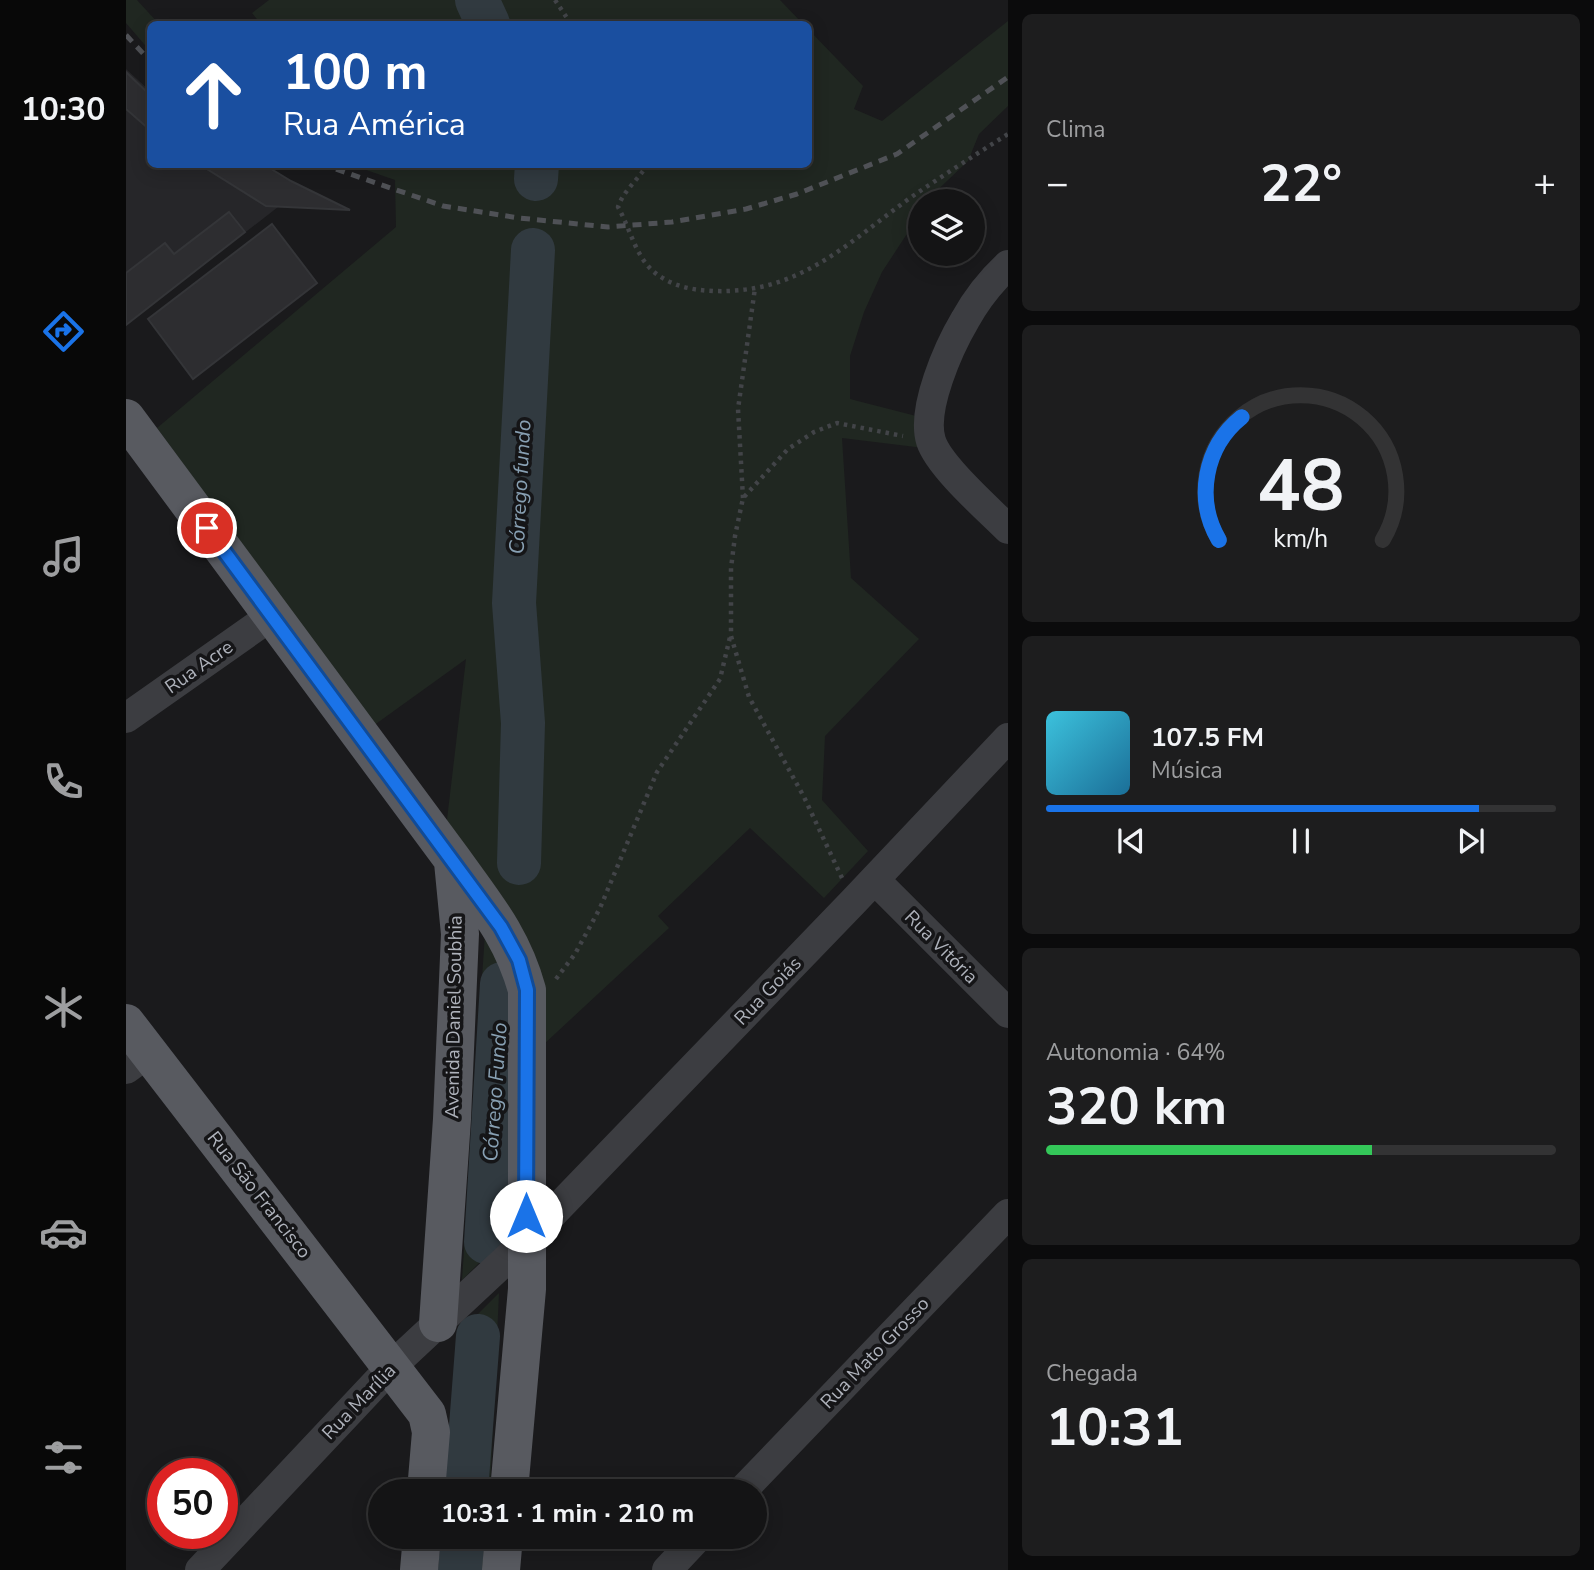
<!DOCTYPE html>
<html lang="pt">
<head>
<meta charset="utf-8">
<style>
	:root { --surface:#141415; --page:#1d1d1e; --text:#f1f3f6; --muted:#9d9ea0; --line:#333334; --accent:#1a73e8 }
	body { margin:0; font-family:"Nunito Sans",sans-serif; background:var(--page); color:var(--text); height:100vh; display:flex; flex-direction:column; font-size:26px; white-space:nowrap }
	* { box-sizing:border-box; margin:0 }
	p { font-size:23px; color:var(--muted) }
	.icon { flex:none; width:38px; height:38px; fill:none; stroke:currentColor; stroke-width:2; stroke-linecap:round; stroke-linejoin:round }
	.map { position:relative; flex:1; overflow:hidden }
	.drawer { display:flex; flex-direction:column; gap:14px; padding:14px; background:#0b0b0c; width:586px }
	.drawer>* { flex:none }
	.guide { position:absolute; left:21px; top:21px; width:665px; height:147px; border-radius:10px; box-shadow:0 4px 18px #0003,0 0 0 2px var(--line); background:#1a4fa0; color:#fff; overflow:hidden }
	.controls { position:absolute; left:782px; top:189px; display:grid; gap:14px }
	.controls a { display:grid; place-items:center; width:77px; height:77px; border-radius:50%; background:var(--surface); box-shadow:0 4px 18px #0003,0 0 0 2px var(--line); font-size:35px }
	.speed { position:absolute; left:21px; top:1458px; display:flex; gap:14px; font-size:35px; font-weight:700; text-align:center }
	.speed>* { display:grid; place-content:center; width:91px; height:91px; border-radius:50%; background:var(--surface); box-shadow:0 4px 18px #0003,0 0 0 2px var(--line); line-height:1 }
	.speed .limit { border:10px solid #d22; background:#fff; color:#111 }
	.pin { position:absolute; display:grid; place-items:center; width:60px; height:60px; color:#fff; margin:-30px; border:4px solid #fff; border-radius:50%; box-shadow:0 2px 7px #0007 }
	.me { position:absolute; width:77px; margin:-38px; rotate:0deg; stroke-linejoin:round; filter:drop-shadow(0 0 5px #0008) }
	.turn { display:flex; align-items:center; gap:24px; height:147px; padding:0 21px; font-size:32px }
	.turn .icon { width:91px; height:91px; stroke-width:2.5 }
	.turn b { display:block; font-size:49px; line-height:60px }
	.big { font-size:52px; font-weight:700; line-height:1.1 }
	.drawer .tile { flex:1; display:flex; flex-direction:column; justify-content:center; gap:10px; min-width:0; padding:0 24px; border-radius:10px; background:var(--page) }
	.drawer .dial { align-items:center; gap:0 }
	.dial svg { height:182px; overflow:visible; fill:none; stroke:var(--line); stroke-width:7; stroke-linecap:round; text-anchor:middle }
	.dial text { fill:var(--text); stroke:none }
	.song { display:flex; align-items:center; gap:21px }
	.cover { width:84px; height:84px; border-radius:10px; background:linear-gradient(135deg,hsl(190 70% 55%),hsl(200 70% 35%)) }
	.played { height:7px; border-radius:4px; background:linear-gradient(90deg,var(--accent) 85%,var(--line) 85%) }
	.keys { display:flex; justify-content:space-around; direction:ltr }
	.heat { display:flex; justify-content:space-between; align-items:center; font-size:38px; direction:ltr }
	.charge { height:10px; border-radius:5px; background:linear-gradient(90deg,#34c759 64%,var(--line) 0) }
	.trip { position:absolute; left:242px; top:1479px; width:399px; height:70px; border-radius:35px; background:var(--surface); box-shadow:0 4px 18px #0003,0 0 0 2px var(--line); font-weight:700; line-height:70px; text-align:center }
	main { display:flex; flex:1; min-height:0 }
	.tab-bar { display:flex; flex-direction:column; width:126px; justify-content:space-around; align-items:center; background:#080808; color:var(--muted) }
	.tab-bar .icon { width:49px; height:49px }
	.tab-bar .selected { color:var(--accent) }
	.tab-bar b { font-size:32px; color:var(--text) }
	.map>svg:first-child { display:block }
	.built { fill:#262629 }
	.green { fill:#202721 }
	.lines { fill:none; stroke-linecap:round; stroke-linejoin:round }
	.river { stroke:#313a40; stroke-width:44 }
	.building { fill:#2d2d30; stroke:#343538; stroke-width:2 }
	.path { stroke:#424448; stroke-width:4.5; stroke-dasharray:3.5 5; stroke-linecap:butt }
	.minor { stroke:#3c3d41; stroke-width:30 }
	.major { stroke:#585a60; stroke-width:38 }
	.rail { stroke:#4f5156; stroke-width:5; stroke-dasharray:9 7; stroke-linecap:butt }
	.route-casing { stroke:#114b97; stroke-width:18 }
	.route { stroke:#1a73e8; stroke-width:12 }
	.labels { text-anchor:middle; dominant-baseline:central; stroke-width:7; stroke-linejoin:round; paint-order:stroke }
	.street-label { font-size:19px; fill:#aeb2bb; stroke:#151517 }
	.water-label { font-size:21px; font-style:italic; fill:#88a0b3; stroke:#151517 }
</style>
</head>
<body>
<main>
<nav class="tab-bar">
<b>10:30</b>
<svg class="icon selected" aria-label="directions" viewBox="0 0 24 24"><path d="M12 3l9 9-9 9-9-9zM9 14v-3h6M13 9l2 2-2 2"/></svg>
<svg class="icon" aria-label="music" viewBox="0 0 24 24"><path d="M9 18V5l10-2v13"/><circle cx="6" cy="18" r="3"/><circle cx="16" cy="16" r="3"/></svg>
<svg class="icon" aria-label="phone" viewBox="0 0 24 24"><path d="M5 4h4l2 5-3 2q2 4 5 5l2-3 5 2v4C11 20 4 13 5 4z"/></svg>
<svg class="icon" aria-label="climate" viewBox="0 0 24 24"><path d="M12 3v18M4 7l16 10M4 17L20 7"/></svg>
<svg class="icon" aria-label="car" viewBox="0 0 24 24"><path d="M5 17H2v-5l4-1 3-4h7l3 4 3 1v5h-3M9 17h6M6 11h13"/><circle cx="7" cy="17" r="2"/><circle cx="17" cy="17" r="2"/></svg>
<svg class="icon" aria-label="filters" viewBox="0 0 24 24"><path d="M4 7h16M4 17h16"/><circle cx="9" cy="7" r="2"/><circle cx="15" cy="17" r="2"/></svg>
</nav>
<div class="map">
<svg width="882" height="1570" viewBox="0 0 882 1570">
	<rect width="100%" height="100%" fill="#1a1a1c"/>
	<path class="built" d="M 0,69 L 24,91 L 24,164 L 132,165 L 224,210 L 152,207 L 0,325 Z"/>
	<path class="green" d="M 0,0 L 11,0 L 33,24 L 24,24 L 24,51 L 0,23 Z
		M 143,0 L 654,0 L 677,24 L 135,24 L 126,13 Z
		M 882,21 L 882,106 L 853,134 L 842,161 L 800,201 L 794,201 L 794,214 L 756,272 L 738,312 L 724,356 L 724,399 L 798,418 L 798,448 L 716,438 L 725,578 L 793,639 L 699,736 L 696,800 L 742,851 L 698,898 L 624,828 L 532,916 L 543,928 L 417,1045 L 406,992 L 320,828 L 340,659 L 247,726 L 31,428 L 270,227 L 269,180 L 226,165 L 682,164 L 683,30 L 737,86 L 728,109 L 756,121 Z
		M 359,933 L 384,978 L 380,1236 L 336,1280 Z
		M 373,1293 L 364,1491 L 325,1491 L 335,1331 Z
		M 322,1537 L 362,1537 L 360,1570 L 320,1570 Z"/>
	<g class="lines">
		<path class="river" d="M 351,0 L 362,24
			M 410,179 L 411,164
			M 393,863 L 397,723 L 388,603 L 407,250
			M 360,1242 L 376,984
			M 340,1491 L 352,1336
			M 334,1570 L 337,1536"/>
	</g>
	<path class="building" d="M 0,72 L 24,95 L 24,130 L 0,109 Z
		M 73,164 L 137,164 L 165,181 L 224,210 L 140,206 Z
		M 103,212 L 119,232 L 0,325 L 0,273 L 39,243 L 48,254 Z
		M 146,224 L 191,283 L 67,379 L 22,319 Z"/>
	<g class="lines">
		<path class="path" d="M 429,0 L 445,24
			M 522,164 C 511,181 498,190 492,207 C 505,230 510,260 532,275 C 549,287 567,290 587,291 C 673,294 719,245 784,198 C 816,176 849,155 882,134
			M 617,498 L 612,409 L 629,288
			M 716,878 L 678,797 L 623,697 L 605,636 L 605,568 L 609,536 L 617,498 L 662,449 L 688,432 L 711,423 L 777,436
			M 430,979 L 449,954 L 474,908 L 531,772 L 594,679 L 604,637"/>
		<path class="minor" d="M 882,265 C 866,280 850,300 839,320 C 823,347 795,409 805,441 C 813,466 862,509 882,529
			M 0,718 L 145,616
			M 749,880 L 882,1013
			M 0,1069 L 22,1053
			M 616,1491 L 882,1214
			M 74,1570 L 266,1366 L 400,1241 L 728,901 L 882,738
			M 541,1570 L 573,1536"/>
		<path class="major" d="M 0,418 L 327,860 C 359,905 386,936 401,990 L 401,1289 L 383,1491
			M 0,1023 L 301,1414 L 305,1432 L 300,1491
			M 312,1323 L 326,1119 L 334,934 L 327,862
			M 293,1570 L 296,1536
			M 375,1570 L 378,1536"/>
		<path class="rail" d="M 0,35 L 24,61
			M 195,164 L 317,206 L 393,218 L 482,227 L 546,222 L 620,209 L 671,194 L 771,154 L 882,77"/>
	</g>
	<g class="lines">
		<g class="route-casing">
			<path id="route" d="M 81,528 L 375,927 L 393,960 L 401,990 L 400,1216"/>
		</g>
		<use href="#route" class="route"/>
	</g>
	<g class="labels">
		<g class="street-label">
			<text transform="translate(73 667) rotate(-35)">Rua Acre</text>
			<text transform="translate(815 947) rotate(45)">Rua Vitória</text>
			<text transform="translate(642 991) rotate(-46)">Rua Goiás</text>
			<text transform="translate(328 1017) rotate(-89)">Avenida Daniel Soubhia</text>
			<text transform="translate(133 1195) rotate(52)">Rua São Francisco</text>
			<text transform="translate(749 1353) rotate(-46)">Rua Mato Grosso</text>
			<text transform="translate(233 1402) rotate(-46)">Rua Marília</text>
		</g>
		<g class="water-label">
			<text transform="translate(394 487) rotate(-87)">Córrego fundo</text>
			<text transform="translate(369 1092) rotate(-86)">Córrego Fundo</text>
		</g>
	</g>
</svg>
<div class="controls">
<a><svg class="icon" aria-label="layers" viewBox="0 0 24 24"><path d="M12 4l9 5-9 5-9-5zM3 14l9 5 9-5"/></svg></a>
</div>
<div class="speed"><div class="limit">50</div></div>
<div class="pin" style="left:81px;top:528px;background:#d93025"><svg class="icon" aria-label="arrive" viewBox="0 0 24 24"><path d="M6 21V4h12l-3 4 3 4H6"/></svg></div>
<svg class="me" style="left:400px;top:1216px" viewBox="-20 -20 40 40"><circle r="19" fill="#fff"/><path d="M0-13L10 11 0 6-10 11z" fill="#1a73e8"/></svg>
<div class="trip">10:31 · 1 min · 210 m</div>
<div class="guide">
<div class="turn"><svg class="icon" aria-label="ahead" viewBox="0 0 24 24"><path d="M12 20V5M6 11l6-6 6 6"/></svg><div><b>100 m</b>Rua América</div></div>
</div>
</div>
<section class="drawer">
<div class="tile"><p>Clima</p>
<div class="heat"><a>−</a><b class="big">22°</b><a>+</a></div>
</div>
<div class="tile dial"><svg viewBox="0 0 100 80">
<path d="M14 69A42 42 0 1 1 86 69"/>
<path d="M14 69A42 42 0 0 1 24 15" stroke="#1a73e8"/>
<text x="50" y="56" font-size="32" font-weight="700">48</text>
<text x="50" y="72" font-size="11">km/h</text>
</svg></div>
<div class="tile">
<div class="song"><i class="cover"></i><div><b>107.5 FM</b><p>Música</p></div></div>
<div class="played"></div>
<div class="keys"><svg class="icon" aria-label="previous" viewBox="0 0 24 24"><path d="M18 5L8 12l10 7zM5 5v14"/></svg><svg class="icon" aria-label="pause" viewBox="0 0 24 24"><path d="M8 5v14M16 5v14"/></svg><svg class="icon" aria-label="next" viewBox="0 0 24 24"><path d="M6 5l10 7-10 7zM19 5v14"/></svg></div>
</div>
<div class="tile"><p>Autonomia · 64%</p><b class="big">320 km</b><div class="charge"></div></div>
<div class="tile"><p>Chegada</p><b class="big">10:31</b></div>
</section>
</main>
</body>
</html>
